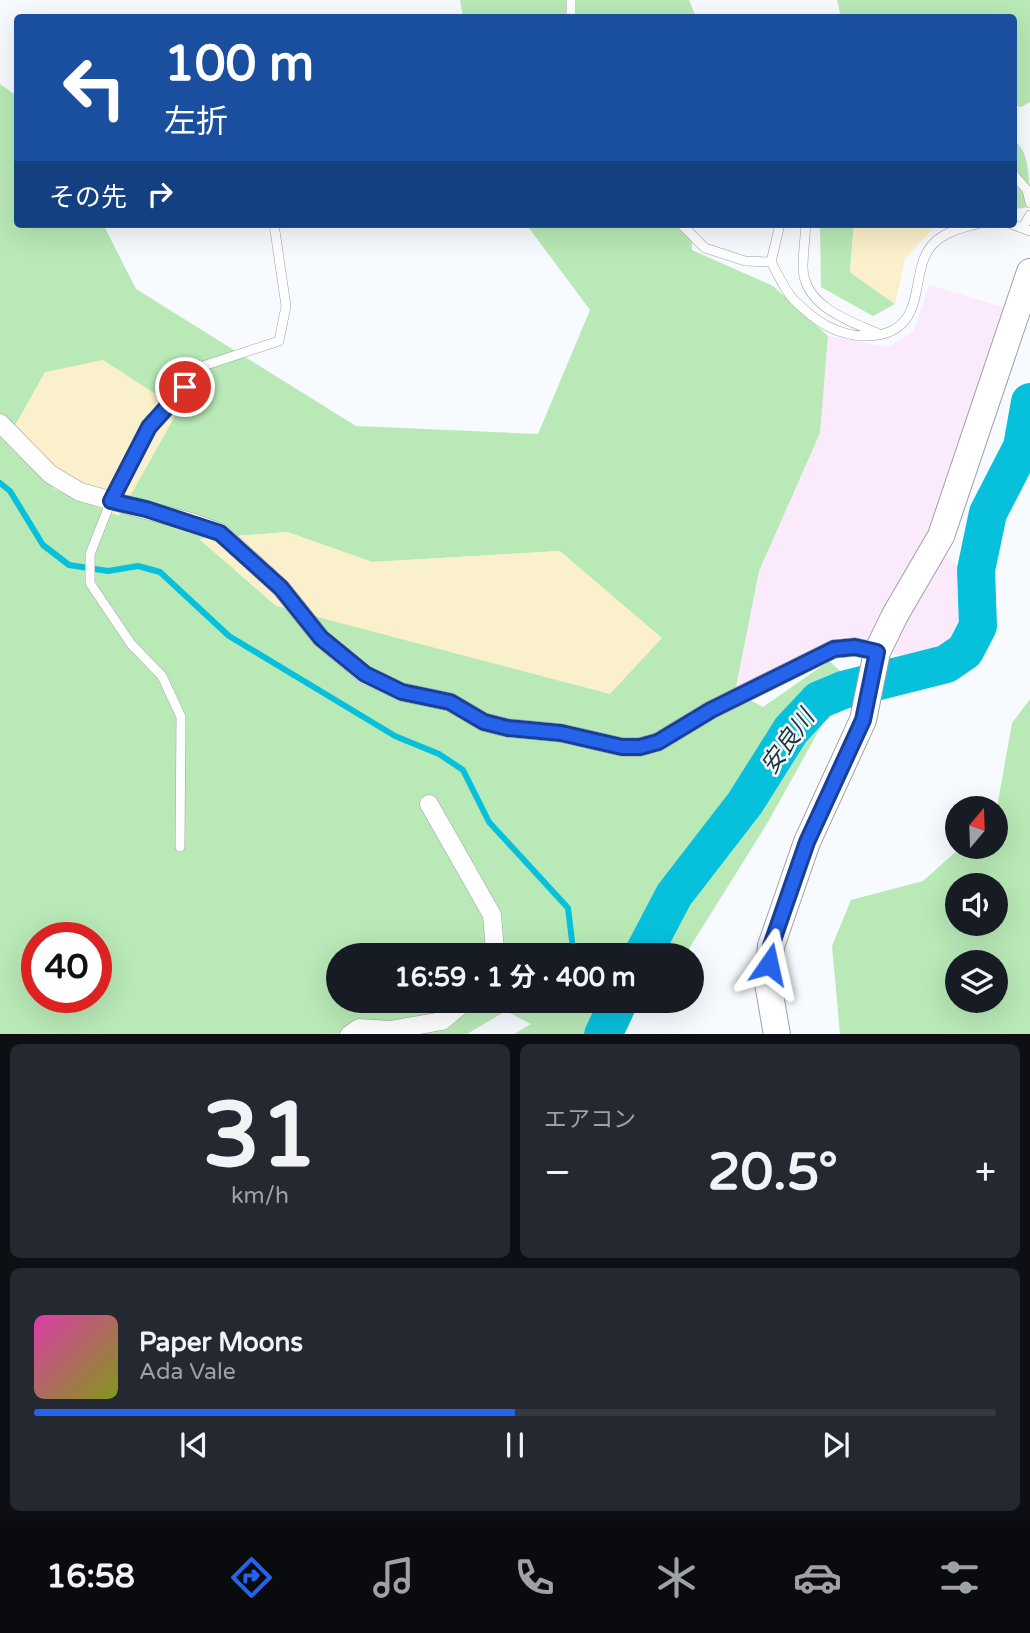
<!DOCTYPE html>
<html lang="ja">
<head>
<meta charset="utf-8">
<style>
	:root { --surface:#171b24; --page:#242831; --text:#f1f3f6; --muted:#9ea1a6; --line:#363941; --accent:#2563eb }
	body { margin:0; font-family:"Varela Round","Noto Sans JP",sans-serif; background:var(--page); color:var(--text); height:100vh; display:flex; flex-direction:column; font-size:26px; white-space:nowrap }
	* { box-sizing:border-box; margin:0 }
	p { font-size:23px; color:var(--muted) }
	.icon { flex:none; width:38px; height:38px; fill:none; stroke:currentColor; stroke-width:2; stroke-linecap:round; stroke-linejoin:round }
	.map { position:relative; height:1034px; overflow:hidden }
	.side { display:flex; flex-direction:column; gap:10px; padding:10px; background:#0d0f14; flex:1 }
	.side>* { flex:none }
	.hud { position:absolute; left:14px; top:14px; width:1003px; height:214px; border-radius:7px; box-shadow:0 7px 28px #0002; background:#1a4fa0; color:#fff; overflow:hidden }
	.needle { width:46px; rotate:19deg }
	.fabs { position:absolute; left:945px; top:796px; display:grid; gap:14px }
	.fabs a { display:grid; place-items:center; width:63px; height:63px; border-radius:50%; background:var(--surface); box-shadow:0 7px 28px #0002; font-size:35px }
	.speed { position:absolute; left:21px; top:922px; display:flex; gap:14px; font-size:35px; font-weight:700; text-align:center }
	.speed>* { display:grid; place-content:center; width:91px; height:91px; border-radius:50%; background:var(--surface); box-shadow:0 7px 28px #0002; line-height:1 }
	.speed .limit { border:10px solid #d22; background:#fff; color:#111 }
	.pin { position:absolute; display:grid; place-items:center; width:60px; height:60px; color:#fff; margin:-30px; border:4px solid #fff; border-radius:50%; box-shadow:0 2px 7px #0007 }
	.me { position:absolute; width:77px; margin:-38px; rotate:11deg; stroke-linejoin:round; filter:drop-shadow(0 0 5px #0008) }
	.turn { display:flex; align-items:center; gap:24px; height:147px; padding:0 35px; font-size:32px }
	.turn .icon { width:91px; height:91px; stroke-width:2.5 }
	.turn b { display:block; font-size:49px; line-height:60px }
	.then { display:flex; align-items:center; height:66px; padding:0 35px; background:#0003; gap:14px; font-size:26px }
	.big { font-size:52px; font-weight:700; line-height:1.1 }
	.side .widget { flex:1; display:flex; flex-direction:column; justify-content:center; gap:10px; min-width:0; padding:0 24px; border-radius:10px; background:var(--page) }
	.side .dial { align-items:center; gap:0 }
	.dial b { font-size:91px; line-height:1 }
	.song { display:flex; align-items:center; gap:21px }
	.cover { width:84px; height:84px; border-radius:10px; background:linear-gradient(135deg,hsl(320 70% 55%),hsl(70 70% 35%)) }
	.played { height:7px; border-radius:4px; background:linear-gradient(90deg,var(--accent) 50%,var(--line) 50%) }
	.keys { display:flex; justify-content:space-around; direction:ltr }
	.heat { display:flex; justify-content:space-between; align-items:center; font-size:38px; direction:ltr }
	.side .tiles { flex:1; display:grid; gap:10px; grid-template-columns:1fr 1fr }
	.widget:last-child { grid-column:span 2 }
	.trip { position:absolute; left:326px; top:943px; width:378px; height:70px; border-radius:35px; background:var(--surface); box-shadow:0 7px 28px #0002; font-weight:700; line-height:70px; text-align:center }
	.tabs { display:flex; height:112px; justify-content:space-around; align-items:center; background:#090b0e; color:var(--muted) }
	.tabs .icon { width:49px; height:49px }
	.tabs .current { color:var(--accent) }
	.tabs b { font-size:32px; color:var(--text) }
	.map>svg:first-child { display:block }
	.industrial { fill:#faeafc }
	.green { fill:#b9e9b7; fill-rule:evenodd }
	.sand { fill:#faf0cb }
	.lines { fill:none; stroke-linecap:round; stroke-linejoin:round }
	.stream { stroke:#07c0dc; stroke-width:6 }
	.river { stroke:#07c0dc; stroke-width:38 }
	.lane-casing { stroke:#9da1a7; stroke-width:10 }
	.street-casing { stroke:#9da1a7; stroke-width:19 }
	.secondary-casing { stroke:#9da1a7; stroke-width:28 }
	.lane { stroke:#fff; stroke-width:9 }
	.street { stroke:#fff; stroke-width:18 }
	.secondary { stroke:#fff; stroke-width:26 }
	.route-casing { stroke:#184099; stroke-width:18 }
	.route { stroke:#2563eb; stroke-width:12 }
	.labels { text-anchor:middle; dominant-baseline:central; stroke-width:5; stroke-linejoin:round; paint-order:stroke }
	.water-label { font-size:24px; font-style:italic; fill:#1c3439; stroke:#f7fafe }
</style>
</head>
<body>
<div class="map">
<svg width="1030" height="1035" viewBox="0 0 1030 1035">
	<rect width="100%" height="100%" fill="#f7fafe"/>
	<path class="industrial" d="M 929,285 L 1005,308 L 931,536 L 961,571 L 963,614 L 941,653 L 898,656 L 865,638 L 841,637 L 735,692 L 759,571 L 820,433 L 828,336 L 889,347 L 914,331 Z"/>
	<path class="green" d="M 460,0 L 689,0 L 696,17 L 463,17 Z
		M 837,0 L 1030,0 L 1030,102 L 1021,107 L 1013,105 L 1013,18 L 841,17 Z
		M 0,84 L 17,96 L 18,224 L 103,224 L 136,289 L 356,426 L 538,434 L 590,310 L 526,224 L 691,224 L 692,250 L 773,286 L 828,336 L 820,433 L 759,571 L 735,692 L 763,707 L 829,661 L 848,678 L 768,822 L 685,955 L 338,956 L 338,1001 L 614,1001 L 599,1034 L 514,1034 L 531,1024 L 506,1011 L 467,1034 L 0,1034 ZM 287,532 L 372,562 L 560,551 L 276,606 L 200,539 ZM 37,938 L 96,938 L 96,998 L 37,998 Z
		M 1013,141 C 1030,147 1030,187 1030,207 L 1013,209 Z
		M 820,224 L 854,224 L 850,272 L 895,304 L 873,316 L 821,287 Z
		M 1030,699 L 1030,1034 L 840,1034 L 832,946 L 851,900 L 923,881 L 961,847 L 996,847 L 996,813 L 1012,723 ZM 957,886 L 996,886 L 996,924 L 957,924 ZM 957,962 L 996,962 L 996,1001 L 957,1001 Z"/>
	<path class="sand" d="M 854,224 L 937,224 L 905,259 L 895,304 L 850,272 Z
		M 103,360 L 179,409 L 119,516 L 54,489 L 14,427 L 45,372 Z
		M 287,532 L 372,562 L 560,551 L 662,638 L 610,694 L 276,606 L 199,539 Z"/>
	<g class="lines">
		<path class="stream" d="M 0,483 L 10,491 L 43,545 L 69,565 L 108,571 L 138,566 L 160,572 L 229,636 L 395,736 L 439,754 L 463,770 L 489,822 L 568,908 L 573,949 L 576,956
			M 612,1001 L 616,1008"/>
		<path class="river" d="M 642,956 L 674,895 L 745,803 L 791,730 L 819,700 L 843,690 L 946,664 L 965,651 L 978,626 L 976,570 L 988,513 L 1022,447 L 1030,402
			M 603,1035 L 619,1001"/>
		<g class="lane-casing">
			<path id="lane" d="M 571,18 L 571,0
				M 1013,174 L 1027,190 L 1030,203
				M 681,224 L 705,248 L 745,261 L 771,262
				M 780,224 L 771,262 C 778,274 784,289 793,299 C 802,308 816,320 827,326 C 854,340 897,343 911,310 C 920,289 917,261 933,244 C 943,233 963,227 977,224
				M 806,224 C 805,238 803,254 803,268 C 804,306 849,321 877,333
				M 1011,224 L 1030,231
				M 1023,227 L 1030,215
				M 180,847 L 181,717 L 162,676 L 131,644 L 90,583 L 90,554 L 111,501 L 149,427 L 203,366 L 279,341 L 286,306 L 274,224"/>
		</g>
		<g class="street-casing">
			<path id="street" d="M 0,423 L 50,474 L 80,492 L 194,523 L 221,533 L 281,588 L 321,638 L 364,674 L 402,692 L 450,702 L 484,722 L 508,728 L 561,733 L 622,747 L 640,747 L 658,742 L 711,710 L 834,649 L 855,647 L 877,652
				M 429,804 L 492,915 L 495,950 L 493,956
				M 349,1035 L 359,1028 L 390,1030 L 442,1021 L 466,1001"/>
		</g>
		<g class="secondary-casing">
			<path id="secondary" d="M 777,1035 L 768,983 L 771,946 L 807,842 L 863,720 L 877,652 L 895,615 L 941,536 L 1030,272"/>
		</g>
		<use href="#lane" class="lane"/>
		<use href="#street" class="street"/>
		<use href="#secondary" class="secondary"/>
	</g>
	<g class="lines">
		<g class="route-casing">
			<path id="route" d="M 185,387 L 149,427 L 111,501 L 146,509 L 220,533 L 281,588 L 321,638 L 365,674 L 402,692 L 450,702 L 484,722 L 508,728 L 561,733 L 622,747 L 640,747 L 658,742 L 711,710 L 834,649 L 855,647 L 877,652 L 863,720 L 807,842 L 771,946 L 769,964"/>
		</g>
		<use href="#route" class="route"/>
	</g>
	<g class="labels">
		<g class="water-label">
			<text transform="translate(788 742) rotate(-54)">安良川</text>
		</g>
	</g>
</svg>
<div class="fabs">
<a><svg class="needle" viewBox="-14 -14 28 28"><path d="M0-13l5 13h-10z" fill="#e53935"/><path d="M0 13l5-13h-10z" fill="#9ea1a6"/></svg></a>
<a><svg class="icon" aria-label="sound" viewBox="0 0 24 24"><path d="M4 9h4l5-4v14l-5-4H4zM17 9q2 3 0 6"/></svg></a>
<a><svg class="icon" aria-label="layers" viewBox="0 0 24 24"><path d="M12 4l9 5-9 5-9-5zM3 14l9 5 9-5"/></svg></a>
</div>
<div class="speed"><div class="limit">40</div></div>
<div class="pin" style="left:185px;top:387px;background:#d93025"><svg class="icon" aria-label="arrive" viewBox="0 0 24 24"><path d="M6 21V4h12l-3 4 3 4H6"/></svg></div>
<svg class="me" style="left:769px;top:964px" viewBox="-20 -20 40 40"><path d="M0-17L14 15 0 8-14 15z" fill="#2563eb" stroke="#fff" stroke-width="4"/></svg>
<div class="trip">16:59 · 1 分 · 400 m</div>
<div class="hud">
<div class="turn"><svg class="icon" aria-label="left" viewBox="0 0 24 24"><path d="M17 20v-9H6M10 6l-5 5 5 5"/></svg><div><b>100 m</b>左折</div></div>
<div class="then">その先<svg class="icon" aria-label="right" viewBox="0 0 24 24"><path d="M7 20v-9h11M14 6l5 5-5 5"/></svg></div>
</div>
</div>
<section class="side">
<div class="tiles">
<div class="widget dial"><b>31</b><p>km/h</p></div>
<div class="widget"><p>エアコン</p>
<div class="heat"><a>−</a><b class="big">20.5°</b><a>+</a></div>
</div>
<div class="widget">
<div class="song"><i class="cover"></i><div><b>Paper Moons</b><p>Ada Vale</p></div></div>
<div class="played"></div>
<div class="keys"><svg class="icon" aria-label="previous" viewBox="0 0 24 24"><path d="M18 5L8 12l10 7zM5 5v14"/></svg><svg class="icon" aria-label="pause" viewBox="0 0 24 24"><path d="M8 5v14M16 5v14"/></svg><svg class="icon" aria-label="next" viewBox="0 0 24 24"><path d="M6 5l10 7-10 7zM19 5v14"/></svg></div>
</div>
</div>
</section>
<nav class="tabs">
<b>16:58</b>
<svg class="icon current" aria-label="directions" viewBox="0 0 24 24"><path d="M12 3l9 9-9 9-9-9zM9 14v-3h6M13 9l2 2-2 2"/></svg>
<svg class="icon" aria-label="music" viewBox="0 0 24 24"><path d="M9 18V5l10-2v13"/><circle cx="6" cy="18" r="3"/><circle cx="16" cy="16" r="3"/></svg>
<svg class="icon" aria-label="phone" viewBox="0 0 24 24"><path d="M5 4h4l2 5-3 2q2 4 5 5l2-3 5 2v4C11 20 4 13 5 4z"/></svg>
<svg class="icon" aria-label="climate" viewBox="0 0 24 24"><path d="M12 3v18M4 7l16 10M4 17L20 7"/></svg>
<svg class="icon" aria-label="car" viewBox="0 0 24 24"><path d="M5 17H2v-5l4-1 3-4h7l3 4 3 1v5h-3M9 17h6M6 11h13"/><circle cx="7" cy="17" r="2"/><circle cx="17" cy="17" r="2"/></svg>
<svg class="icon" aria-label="filters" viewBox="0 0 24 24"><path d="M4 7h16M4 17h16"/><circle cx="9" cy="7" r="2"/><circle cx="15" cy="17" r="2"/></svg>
</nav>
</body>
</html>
